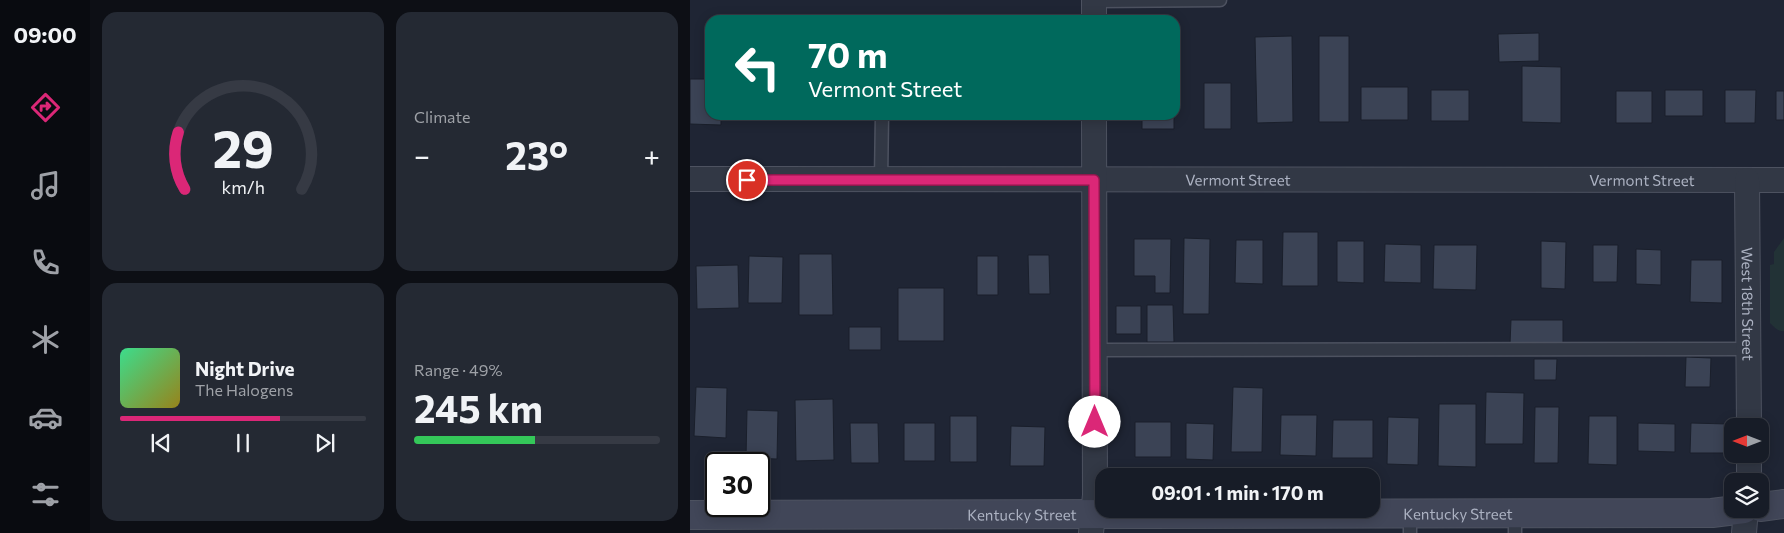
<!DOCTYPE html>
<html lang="en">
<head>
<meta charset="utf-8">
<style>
	:root { --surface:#171c27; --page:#242933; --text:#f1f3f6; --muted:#9ea1a7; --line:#363a44; --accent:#db2777 }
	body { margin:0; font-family:Commissioner,sans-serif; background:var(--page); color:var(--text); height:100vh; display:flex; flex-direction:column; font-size:19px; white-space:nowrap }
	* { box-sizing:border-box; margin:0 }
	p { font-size:16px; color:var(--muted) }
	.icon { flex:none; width:28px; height:28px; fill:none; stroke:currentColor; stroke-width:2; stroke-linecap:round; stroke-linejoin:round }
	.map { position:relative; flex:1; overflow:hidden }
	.details { display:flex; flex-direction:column; gap:12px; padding:12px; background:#0d0f15; width:600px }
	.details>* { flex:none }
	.banner { position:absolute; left:15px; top:15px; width:475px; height:105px; border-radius:15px; box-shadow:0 2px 12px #0003,0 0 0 1px var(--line); background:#00695c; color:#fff; overflow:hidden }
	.needle { width:32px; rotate:270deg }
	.fabs { position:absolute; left:1034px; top:418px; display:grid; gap:10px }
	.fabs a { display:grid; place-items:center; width:45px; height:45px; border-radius:10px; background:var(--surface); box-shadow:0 2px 12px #0003,0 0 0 1px var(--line); font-size:25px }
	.speed { position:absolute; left:15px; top:452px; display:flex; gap:10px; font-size:25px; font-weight:700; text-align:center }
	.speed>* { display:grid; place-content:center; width:65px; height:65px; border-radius:50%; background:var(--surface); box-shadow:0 2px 12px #0003,0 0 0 1px var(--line); line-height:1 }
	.speed .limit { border:2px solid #111; border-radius:8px; background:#fff; color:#111 }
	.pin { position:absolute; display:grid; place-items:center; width:42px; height:42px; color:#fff; margin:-21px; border:2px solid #fff; border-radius:50%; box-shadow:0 1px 5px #0007 }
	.me { position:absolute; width:55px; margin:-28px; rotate:0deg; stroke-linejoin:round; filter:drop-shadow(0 0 4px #0008) }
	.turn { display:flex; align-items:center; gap:18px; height:105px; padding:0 20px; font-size:22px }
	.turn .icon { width:65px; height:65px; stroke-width:2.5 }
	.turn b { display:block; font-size:35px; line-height:42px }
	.big { font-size:38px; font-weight:700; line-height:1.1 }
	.details .widget { flex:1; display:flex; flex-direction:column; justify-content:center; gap:8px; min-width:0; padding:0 18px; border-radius:15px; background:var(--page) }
	.details .dial { align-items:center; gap:0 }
	.dial svg { height:130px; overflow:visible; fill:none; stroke:var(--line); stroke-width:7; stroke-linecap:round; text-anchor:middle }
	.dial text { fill:var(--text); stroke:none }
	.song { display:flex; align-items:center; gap:15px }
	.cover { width:60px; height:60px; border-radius:8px; background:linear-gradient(135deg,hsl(150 70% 55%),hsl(50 70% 35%)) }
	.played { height:5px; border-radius:2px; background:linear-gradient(90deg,var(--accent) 65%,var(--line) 65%) }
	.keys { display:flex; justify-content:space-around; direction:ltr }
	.heat { display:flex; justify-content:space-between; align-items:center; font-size:28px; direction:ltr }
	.charge { height:8px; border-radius:4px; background:linear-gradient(90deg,#34c759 49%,var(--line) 0) }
	.details .tiles { flex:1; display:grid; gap:12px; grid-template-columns:repeat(2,1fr) }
	.trip { position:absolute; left:405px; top:468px; width:285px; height:50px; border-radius:15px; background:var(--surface); box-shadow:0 2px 12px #0003,0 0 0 1px var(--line); font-weight:700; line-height:50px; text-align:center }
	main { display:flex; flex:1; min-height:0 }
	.dock { display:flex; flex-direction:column; width:90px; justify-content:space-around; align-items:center; background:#090b10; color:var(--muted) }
	.dock .icon { width:35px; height:35px }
	.dock .selected { color:var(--accent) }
	.dock b { font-size:22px; color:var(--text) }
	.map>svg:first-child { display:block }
	.green { fill:#223236 }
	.building { fill:#3b4355; stroke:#1a1f2b }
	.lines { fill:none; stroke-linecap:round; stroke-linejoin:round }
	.lane-casing { stroke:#4d5260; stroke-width:15 }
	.street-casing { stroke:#4d5260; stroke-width:26 }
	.secondary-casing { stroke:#4d5260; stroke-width:30 }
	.lane { stroke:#323845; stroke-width:12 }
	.street { stroke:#323845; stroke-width:24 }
	.secondary { stroke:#414658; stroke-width:28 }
	.route-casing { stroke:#8e194d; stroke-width:12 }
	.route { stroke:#db2777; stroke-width:9 }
	.labels { text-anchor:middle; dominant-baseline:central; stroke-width:4; stroke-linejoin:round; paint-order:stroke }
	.street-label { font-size:15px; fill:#acb2c2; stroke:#181d29 }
</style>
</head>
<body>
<main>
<nav class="dock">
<b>09:00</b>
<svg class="icon selected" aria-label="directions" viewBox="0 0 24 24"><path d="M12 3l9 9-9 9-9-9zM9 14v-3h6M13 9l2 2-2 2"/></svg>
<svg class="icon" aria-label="music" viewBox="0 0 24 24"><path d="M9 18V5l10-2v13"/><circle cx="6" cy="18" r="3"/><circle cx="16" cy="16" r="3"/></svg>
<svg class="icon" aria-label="phone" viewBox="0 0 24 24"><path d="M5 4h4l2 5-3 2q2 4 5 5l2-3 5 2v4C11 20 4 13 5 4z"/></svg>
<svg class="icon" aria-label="climate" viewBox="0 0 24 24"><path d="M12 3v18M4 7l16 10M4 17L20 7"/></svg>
<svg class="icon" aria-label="car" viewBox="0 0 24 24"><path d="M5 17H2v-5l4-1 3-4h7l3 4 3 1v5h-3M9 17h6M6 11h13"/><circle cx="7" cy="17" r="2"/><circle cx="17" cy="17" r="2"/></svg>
<svg class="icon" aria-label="filters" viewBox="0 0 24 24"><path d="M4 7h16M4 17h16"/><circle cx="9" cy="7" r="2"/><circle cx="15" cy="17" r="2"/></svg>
</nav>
<section class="details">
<div class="tiles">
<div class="widget dial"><svg viewBox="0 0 100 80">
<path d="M14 69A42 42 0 1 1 86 69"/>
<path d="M14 69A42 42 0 0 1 10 34" stroke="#db2777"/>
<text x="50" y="56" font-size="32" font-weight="700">29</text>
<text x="50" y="72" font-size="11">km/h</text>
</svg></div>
<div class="widget"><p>Climate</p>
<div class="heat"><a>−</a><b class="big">23°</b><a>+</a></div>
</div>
<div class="widget">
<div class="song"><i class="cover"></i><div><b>Night Drive</b><p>The Halogens</p></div></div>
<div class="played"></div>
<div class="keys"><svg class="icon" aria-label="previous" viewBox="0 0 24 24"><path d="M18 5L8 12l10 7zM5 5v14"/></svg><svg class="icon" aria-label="pause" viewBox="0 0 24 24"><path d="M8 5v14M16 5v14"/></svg><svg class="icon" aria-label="next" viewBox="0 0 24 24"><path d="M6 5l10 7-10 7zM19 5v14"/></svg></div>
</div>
<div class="widget"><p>Range · 49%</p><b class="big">245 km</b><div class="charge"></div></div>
</div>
</section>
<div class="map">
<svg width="1094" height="533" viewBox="0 0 1094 533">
	<rect width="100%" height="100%" fill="#1f2534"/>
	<path class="green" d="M 1094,238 L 1094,331 C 1088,332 1084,327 1080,323 L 1080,265 L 1084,264 L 1084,252 Z"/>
	<path class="building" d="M 849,33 L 849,61 L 809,62 L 808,34 Z
		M 602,36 L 603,122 L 567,123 L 565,37 Z
		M 629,36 L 659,36 L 659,122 L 629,122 Z
		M 832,66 L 871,67 L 871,123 L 832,122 Z
		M 0,79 L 20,79 L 20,115 L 31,115 L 31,125 L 0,124 Z
		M 514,83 L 541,83 L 541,129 L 514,129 Z
		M 671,87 L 718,87 L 718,120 L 671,120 Z
		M 741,90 L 779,90 L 779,121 L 741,121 Z
		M 975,90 L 1013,90 L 1013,116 L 975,116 Z
		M 1035,90 L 1066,90 L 1065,123 L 1035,123 Z
		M 926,91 L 962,91 L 962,123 L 926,123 Z
		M 1086,91 L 1094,91 L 1094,120 L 1086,120 Z
		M 52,115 L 85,115 L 85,120 L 52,120 Z
		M 279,115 L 351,115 L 351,116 L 279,116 Z
		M 452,115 L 484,115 L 484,129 L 452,129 Z
		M 593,232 L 628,232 L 628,286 L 592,286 Z
		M 494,238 L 520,239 L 519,314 L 493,314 Z
		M 444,239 L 481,239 L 480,293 L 465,293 L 465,276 L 444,276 Z
		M 546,240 L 573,240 L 573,284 L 545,283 Z
		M 647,241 L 674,241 L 674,283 L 647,282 Z
		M 851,241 L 876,242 L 875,289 L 851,288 Z
		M 695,244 L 731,245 L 731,283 L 694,282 Z
		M 744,245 L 787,245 L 786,290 L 743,289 Z
		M 903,245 L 928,245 L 927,282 L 903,282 Z
		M 946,249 L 971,250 L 971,285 L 946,284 Z
		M 109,254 L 142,254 L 143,315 L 109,315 Z
		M 338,255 L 359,255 L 360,294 L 339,294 Z
		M 59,256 L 93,257 L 92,303 L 58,303 Z
		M 287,256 L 308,256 L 308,295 L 287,295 Z
		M 1001,260 L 1032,260 L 1032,303 L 1000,302 Z
		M 48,265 L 49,308 L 7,309 L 6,266 Z
		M 208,288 L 254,288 L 254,341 L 208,341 Z
		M 457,305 L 483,305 L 484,342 L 457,342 Z
		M 426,306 L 451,306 L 451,334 L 426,334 Z
		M 821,320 L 873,320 L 873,345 L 820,344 Z
		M 159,327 L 191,327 L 191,350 L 159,350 Z
		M 996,357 L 1021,358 L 1020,387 L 995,387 Z
		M 844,359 L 867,359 L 866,380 L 844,380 Z
		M 6,387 L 37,388 L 36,438 L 4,436 Z
		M 543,387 L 573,388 L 572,452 L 541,452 Z
		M 796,392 L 834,393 L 833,444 L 795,444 Z
		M 143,399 L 144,460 L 106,461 L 105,400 Z
		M 749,404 L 786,404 L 786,467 L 748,466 Z
		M 845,407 L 869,407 L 868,463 L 844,463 Z
		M 57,410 L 88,411 L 87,459 L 56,458 Z
		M 591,415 L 627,415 L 626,456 L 590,455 Z
		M 260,416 L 287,416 L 287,462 L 260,462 Z
		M 899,416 L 927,416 L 927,465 L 898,464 Z
		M 698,417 L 729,418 L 728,465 L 697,464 Z
		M 643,420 L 683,420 L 683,458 L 642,458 Z
		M 445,422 L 481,422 L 481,457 L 445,457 Z
		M 160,423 L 188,423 L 189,463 L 161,463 Z
		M 214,423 L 245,423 L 245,461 L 214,461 Z
		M 496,423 L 524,424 L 523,460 L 496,459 Z
		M 948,423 L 985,424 L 985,452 L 948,451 Z
		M 1001,423 L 1037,424 L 1036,453 L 1000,453 Z
		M 321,426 L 355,427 L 354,466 L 320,466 Z"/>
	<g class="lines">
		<g class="lane-casing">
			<path id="lane" d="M 404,1 L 530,0
				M 191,180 L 192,115
				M 404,350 L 1059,349
				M 825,513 L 825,533
				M 720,514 L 720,533"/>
		</g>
		<g class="street-casing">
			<g id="street">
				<path d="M 404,0 L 404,20"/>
				<path id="s1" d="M 0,179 L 1094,180"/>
				<path id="s2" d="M 1057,180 L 1059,426"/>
				<path d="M 1059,454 L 1059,481"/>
				<path d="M 401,533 L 405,495 L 404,115"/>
				<path d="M 1054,533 L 1056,509"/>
			</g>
		</g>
		<g class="secondary-casing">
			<g id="secondary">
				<path d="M 1070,507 L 1094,504"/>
				<path id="s3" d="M 0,515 L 1022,513 L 1054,509"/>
			</g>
		</g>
		<use href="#lane" class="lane"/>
		<use href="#street" class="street"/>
		<use href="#secondary" class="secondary"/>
	</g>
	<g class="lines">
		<g class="route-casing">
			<path id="route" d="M 57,180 L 404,180 L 405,422"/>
		</g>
		<use href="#route" class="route"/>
	</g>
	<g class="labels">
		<g class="street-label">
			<text stroke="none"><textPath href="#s1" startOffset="548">Vermont Street</textPath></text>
			<text stroke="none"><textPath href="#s1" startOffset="952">Vermont Street</textPath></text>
			<text stroke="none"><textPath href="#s2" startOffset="124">West 18th Street</textPath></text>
			<text stroke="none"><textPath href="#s3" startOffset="332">Kentucky Street</textPath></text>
			<text stroke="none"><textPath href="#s3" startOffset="768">Kentucky Street</textPath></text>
		</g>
	</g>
</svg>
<div class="fabs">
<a><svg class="needle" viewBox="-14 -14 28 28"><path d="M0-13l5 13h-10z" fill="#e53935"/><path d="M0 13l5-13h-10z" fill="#9ea1a7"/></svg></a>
<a><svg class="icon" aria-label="layers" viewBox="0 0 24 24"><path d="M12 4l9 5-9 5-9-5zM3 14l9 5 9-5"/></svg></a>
</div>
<div class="speed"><div class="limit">30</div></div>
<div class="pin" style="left:57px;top:180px;background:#d93025"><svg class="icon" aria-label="arrive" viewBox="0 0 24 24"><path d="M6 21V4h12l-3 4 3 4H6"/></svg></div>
<svg class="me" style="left:405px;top:422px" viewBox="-20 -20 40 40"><circle r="19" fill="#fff"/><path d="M0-13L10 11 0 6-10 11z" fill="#db2777"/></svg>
<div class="trip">09:01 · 1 min · 170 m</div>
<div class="banner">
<div class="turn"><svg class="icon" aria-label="left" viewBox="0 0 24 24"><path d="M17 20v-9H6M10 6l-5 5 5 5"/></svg><div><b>70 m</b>Vermont Street</div></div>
</div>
</div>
</main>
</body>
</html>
